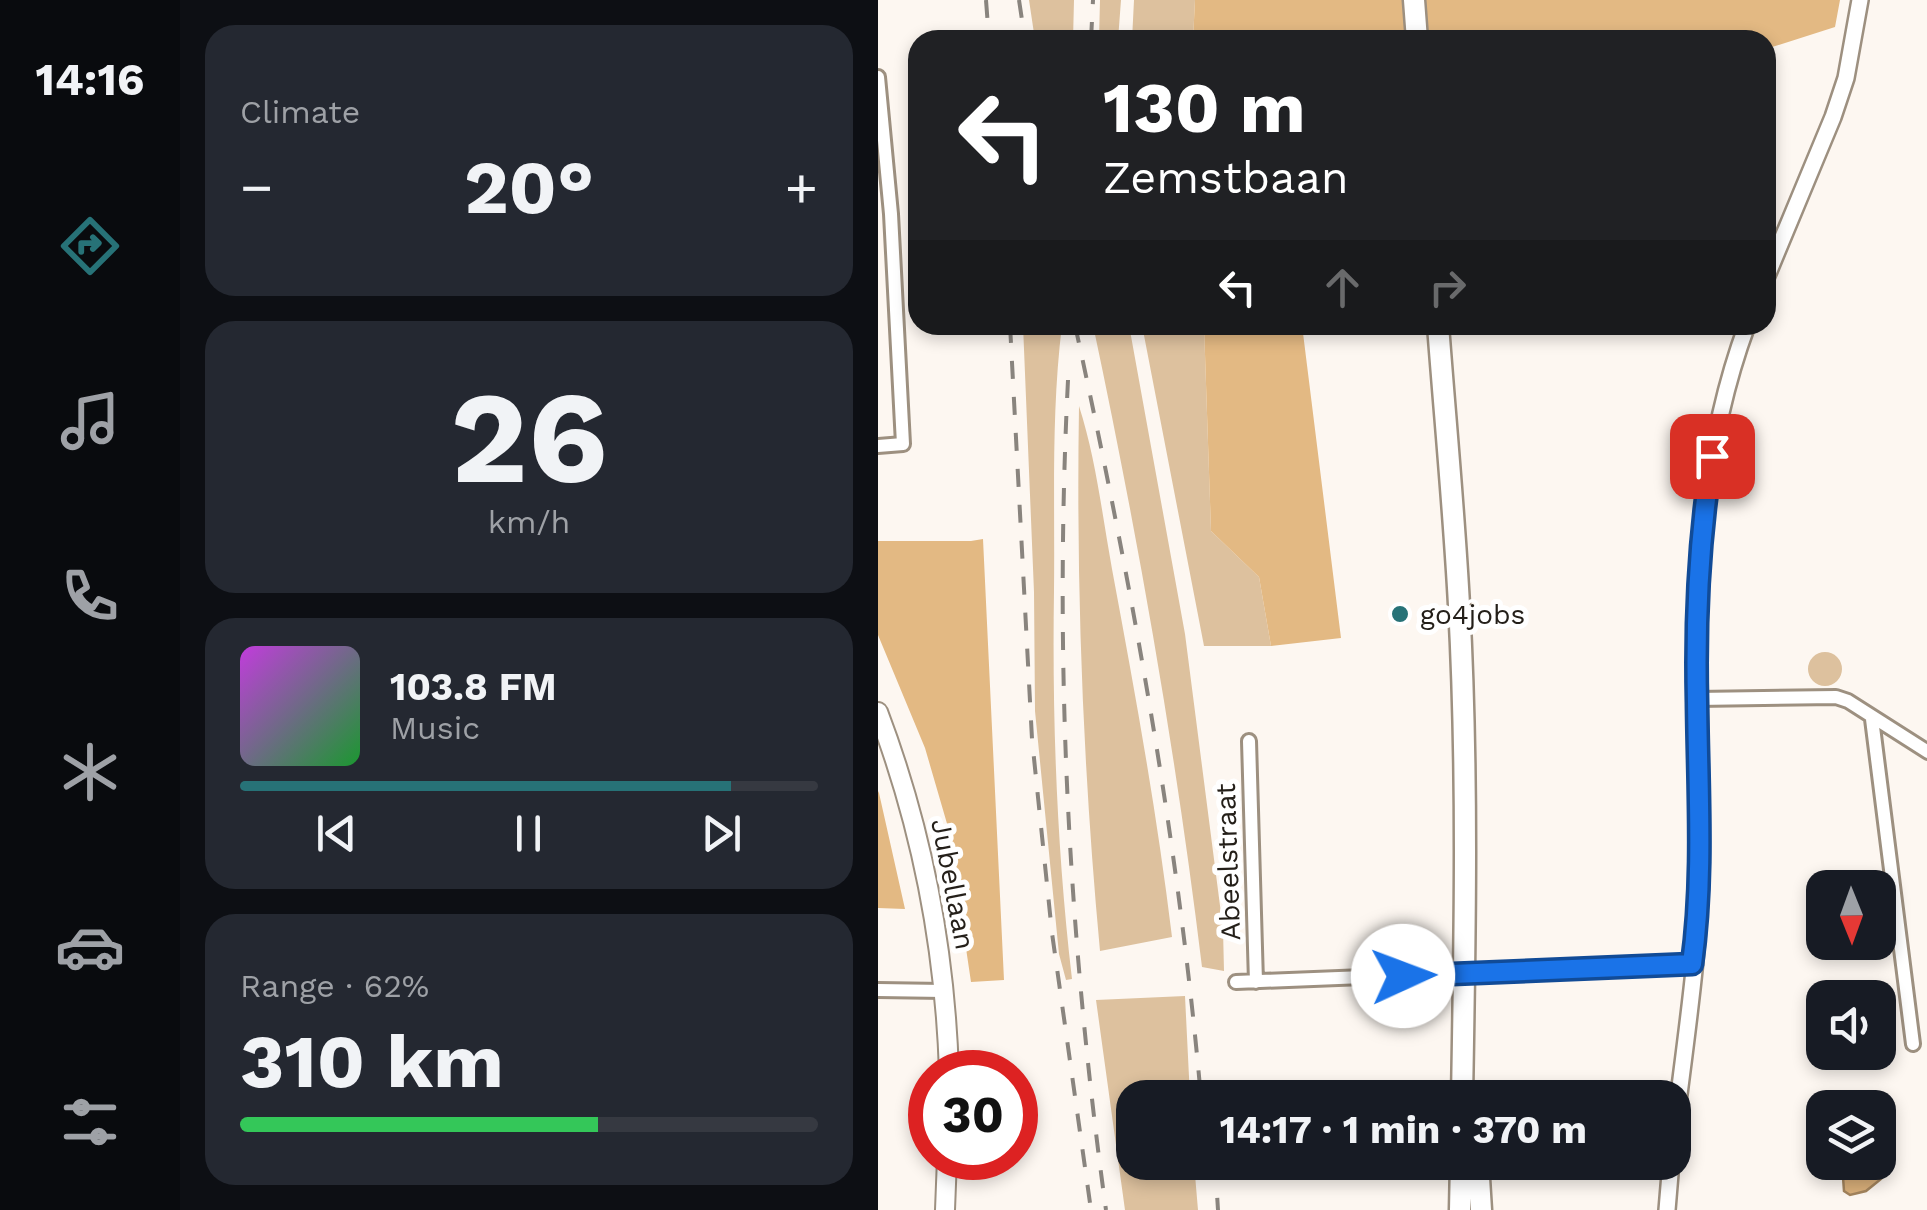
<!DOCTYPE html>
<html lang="en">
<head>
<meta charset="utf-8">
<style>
	:root { --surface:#171b24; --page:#242831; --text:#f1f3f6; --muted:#9ea1a6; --line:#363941; --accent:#277277 }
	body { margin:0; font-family:"Work Sans",sans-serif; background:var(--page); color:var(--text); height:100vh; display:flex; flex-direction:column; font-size:38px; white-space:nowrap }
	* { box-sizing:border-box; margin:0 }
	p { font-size:32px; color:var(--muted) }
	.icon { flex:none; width:55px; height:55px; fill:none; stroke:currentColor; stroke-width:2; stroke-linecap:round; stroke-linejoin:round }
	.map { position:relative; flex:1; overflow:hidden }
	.drawer { display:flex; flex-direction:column; gap:25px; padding:25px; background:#0d0f14; width:698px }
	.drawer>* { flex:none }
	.hud { position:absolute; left:30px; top:30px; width:868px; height:305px; border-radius:30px; box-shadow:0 5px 15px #0003; background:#202124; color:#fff; overflow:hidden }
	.needle { width:65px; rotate:179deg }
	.controls { position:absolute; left:928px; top:870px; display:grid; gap:20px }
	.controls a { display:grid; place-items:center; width:90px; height:90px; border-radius:20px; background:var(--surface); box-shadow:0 5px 15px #0003; font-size:50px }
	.speed { position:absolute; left:30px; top:1050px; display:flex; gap:20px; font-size:50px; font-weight:700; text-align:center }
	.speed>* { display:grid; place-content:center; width:130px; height:130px; border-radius:50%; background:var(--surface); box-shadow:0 5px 15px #0003; line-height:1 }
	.speed .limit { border:15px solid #d22; background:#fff; color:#111 }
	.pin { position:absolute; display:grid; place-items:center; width:85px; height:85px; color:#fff; margin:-42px; border-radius:20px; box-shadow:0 5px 15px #0006 }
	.me { position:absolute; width:110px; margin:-55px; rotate:88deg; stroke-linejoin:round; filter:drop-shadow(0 0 8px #0008) }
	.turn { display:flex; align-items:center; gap:35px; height:210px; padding:0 30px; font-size:45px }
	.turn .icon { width:130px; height:130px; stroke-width:2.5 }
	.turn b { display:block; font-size:70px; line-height:85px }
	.lanes { display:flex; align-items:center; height:95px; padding:0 30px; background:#0003; justify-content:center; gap:50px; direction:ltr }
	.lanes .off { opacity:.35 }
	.big { font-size:75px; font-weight:700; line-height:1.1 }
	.drawer .widget { flex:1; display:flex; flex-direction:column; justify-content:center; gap:15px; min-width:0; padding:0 35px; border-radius:30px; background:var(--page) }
	.drawer .dial { align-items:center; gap:0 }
	.dial b { font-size:130px; line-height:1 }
	.song { display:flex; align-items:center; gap:30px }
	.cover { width:120px; height:120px; border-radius:15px; background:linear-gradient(135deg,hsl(290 70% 55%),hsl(130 70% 35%)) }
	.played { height:10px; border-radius:5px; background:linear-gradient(90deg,var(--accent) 85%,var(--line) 85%) }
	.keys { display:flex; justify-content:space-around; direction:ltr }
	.heat { display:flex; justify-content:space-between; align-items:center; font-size:55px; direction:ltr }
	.charge { height:15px; border-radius:8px; background:linear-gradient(90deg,#34c759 62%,var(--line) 0) }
	.trip { position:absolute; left:238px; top:1080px; width:575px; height:100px; border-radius:30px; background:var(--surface); box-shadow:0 5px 15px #0003; font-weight:700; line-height:100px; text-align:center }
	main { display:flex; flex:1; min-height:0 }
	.dock { display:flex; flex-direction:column; width:180px; justify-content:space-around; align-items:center; background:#090b0e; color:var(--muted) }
	.dock .icon { width:70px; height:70px }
	.dock .current { color:var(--accent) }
	.dock b { font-size:45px; color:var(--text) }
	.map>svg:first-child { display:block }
	.green { fill:#ddc19e }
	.forest { fill:#e3b983 }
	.water { fill:#d9af7a; stroke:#a3845d; stroke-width:2.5 }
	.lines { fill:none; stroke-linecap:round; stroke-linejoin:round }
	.minor-casing { stroke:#9d9080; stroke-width:18 }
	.tertiary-casing { stroke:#9d9080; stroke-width:20 }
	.secondary-casing { stroke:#9d9080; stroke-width:22 }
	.primary-casing { stroke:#9d9080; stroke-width:25 }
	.minor { stroke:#fff; stroke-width:12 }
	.tertiary { stroke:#fff; stroke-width:15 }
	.secondary { stroke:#fff; stroke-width:18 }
	.primary { stroke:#fff; stroke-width:20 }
	.rail { stroke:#89847e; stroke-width:4; stroke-dasharray:18 18; stroke-linecap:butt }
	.route-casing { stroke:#114b97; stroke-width:25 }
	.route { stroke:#1a73e8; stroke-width:18 }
	.poi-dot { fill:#277277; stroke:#fff; stroke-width:4 }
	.labels { text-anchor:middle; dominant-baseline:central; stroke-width:10; stroke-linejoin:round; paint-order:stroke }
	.poi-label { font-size:28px; fill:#241f19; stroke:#fff; text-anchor:start }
	.street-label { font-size:28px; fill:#241f19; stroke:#fff }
</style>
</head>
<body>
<main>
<nav class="dock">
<b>14:16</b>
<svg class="icon current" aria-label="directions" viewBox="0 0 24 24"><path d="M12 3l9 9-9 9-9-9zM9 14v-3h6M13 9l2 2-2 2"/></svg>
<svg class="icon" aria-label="music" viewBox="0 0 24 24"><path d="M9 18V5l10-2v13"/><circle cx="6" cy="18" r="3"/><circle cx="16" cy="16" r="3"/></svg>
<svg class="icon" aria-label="phone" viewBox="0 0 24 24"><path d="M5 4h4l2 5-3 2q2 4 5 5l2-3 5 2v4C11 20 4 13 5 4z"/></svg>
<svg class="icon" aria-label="climate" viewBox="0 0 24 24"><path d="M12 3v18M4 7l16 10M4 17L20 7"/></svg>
<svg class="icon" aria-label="car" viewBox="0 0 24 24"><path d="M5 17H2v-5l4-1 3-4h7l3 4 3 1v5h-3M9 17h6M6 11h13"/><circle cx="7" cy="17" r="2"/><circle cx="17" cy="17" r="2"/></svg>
<svg class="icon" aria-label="filters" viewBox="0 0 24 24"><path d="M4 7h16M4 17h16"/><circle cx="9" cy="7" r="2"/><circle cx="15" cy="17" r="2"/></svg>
</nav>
<section class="drawer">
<div class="widget"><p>Climate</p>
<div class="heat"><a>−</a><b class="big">20°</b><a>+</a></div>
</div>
<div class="widget dial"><b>26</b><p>km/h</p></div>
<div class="widget">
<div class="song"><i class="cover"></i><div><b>103.8 FM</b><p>Music</p></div></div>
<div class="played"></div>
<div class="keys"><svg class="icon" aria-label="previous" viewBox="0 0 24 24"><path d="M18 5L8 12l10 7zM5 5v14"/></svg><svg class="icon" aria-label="pause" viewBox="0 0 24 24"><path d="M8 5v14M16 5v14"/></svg><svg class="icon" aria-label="next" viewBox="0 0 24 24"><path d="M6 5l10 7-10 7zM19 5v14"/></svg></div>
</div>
<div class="widget"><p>Range · 62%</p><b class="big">310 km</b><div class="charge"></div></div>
</section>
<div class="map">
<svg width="1050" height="1210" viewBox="0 0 1050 1210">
	<rect width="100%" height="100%" fill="#fdf7f1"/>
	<path class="green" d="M 151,0 L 196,0 L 195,40 L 157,40 Z
		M 222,0 L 243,0 L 240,40 L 221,40 Z
		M 256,0 L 317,0 L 315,40 L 254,40 Z
		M 145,325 L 184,325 C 173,414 177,502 176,591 C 174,720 179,851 194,979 L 188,980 L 181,954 L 157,711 L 156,592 Z
		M 215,325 L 251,325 L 307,634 L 345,929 L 346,971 L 324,967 C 298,752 260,537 215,325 Z
		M 264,325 L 326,325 L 333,531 L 381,577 L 393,646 L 326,646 Z
		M 201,406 C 218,459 224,514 234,569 C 257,692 279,813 294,937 L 222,951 C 205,768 198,589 201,406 Z
		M930 669a17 17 0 1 1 34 0a17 17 0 1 1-34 0Z
		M 307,996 L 312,1097 L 255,1098 L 255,1162 L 316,1163 L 320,1210 L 247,1210 L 218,1000 Z"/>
	<path class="forest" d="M 317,0 L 962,0 L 957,27 L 888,49 L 888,40 L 315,40 Z
		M 326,325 L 424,325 L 463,638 L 393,646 L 381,577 L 333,531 Z
		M 105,539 L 126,980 L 93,982 L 70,827 L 47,748 L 0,635 L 0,541 L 93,541 Z
		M 0,791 L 1,793 L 27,909 L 0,908 Z"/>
	<path class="water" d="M 987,1163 L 995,1163 L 1003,1179 L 988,1191 L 972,1195 L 966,1191 L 965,1177 Z"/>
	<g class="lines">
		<g class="minor-casing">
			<path id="minor" d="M 0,77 L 13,214 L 25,444 L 0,446
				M 819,699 L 958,697 L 970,701 L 1050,752
				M 994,719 L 1035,1044
				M 371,741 L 378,982
				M 358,982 L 814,964
				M 0,990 L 66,991"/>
		</g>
		<g class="tertiary-casing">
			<path id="tertiary" d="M 888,278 L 955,117 L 968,78 L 982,0
				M 795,1143 C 806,1049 822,952 823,857 C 824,673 803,503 869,325
				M 789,1210 L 793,1162"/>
		</g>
		<g class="secondary-casing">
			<path id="secondary" d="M 0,712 C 44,828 67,949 71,1072
				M 67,1210 L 69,1158"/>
		</g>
		<g class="primary-casing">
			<path id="primary" d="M 536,0 L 539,40
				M 560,325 C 567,418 576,511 581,605 C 590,769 587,933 584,1098
				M 600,1162 L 603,1210
				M 582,1210 L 583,1162"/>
		</g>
		<use href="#minor" class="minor"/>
		<use href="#tertiary" class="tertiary"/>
		<use href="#secondary" class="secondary"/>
		<use href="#primary" class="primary"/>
		<path class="rail" d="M 108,0 L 111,40
			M 141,0 L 147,40
			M 213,40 L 215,0
			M 132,325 L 154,739 L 174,933 L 213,1210
			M 197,325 C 253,581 300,837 323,1098
			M 190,380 C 176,657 190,935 228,1210
			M 337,1162 L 340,1210"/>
	</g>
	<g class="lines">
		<g class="route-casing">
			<path id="route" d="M 525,976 L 814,964 C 826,877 820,790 819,702 C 817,619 821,537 834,456"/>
		</g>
		<use href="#route" class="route"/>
	</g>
	<circle class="poi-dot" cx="522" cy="614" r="10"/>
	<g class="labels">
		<g class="poi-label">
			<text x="542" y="614">go4jobs</text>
		</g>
		<g class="street-label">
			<text transform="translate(350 862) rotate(-92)">Abeelstraat</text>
			<text transform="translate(75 884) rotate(79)">Jubellaan</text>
		</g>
	</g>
</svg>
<div class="controls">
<a><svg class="needle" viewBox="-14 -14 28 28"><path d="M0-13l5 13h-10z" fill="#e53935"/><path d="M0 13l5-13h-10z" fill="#9ea1a6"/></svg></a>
<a><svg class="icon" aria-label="sound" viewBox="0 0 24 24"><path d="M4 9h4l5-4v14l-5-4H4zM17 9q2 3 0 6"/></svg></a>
<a><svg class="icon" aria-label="layers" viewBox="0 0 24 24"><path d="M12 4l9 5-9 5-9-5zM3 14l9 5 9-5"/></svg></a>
</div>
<div class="speed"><div class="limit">30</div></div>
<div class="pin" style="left:834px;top:456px;background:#d93025"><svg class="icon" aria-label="arrive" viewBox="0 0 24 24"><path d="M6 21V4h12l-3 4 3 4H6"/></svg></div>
<svg class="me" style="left:525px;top:976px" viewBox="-20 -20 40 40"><circle r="19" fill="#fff"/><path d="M0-13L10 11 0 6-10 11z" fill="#1a73e8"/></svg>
<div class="trip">14:17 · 1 min · 370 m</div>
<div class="hud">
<div class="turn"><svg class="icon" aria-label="left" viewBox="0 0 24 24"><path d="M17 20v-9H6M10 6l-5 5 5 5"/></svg><div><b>130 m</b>Zemstbaan</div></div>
<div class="lanes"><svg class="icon" aria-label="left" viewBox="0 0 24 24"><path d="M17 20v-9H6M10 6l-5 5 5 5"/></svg><svg class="icon off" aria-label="ahead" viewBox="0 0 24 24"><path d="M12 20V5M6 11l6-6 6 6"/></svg><svg class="icon off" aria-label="right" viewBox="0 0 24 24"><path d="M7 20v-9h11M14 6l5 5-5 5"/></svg></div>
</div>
</div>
</main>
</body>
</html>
